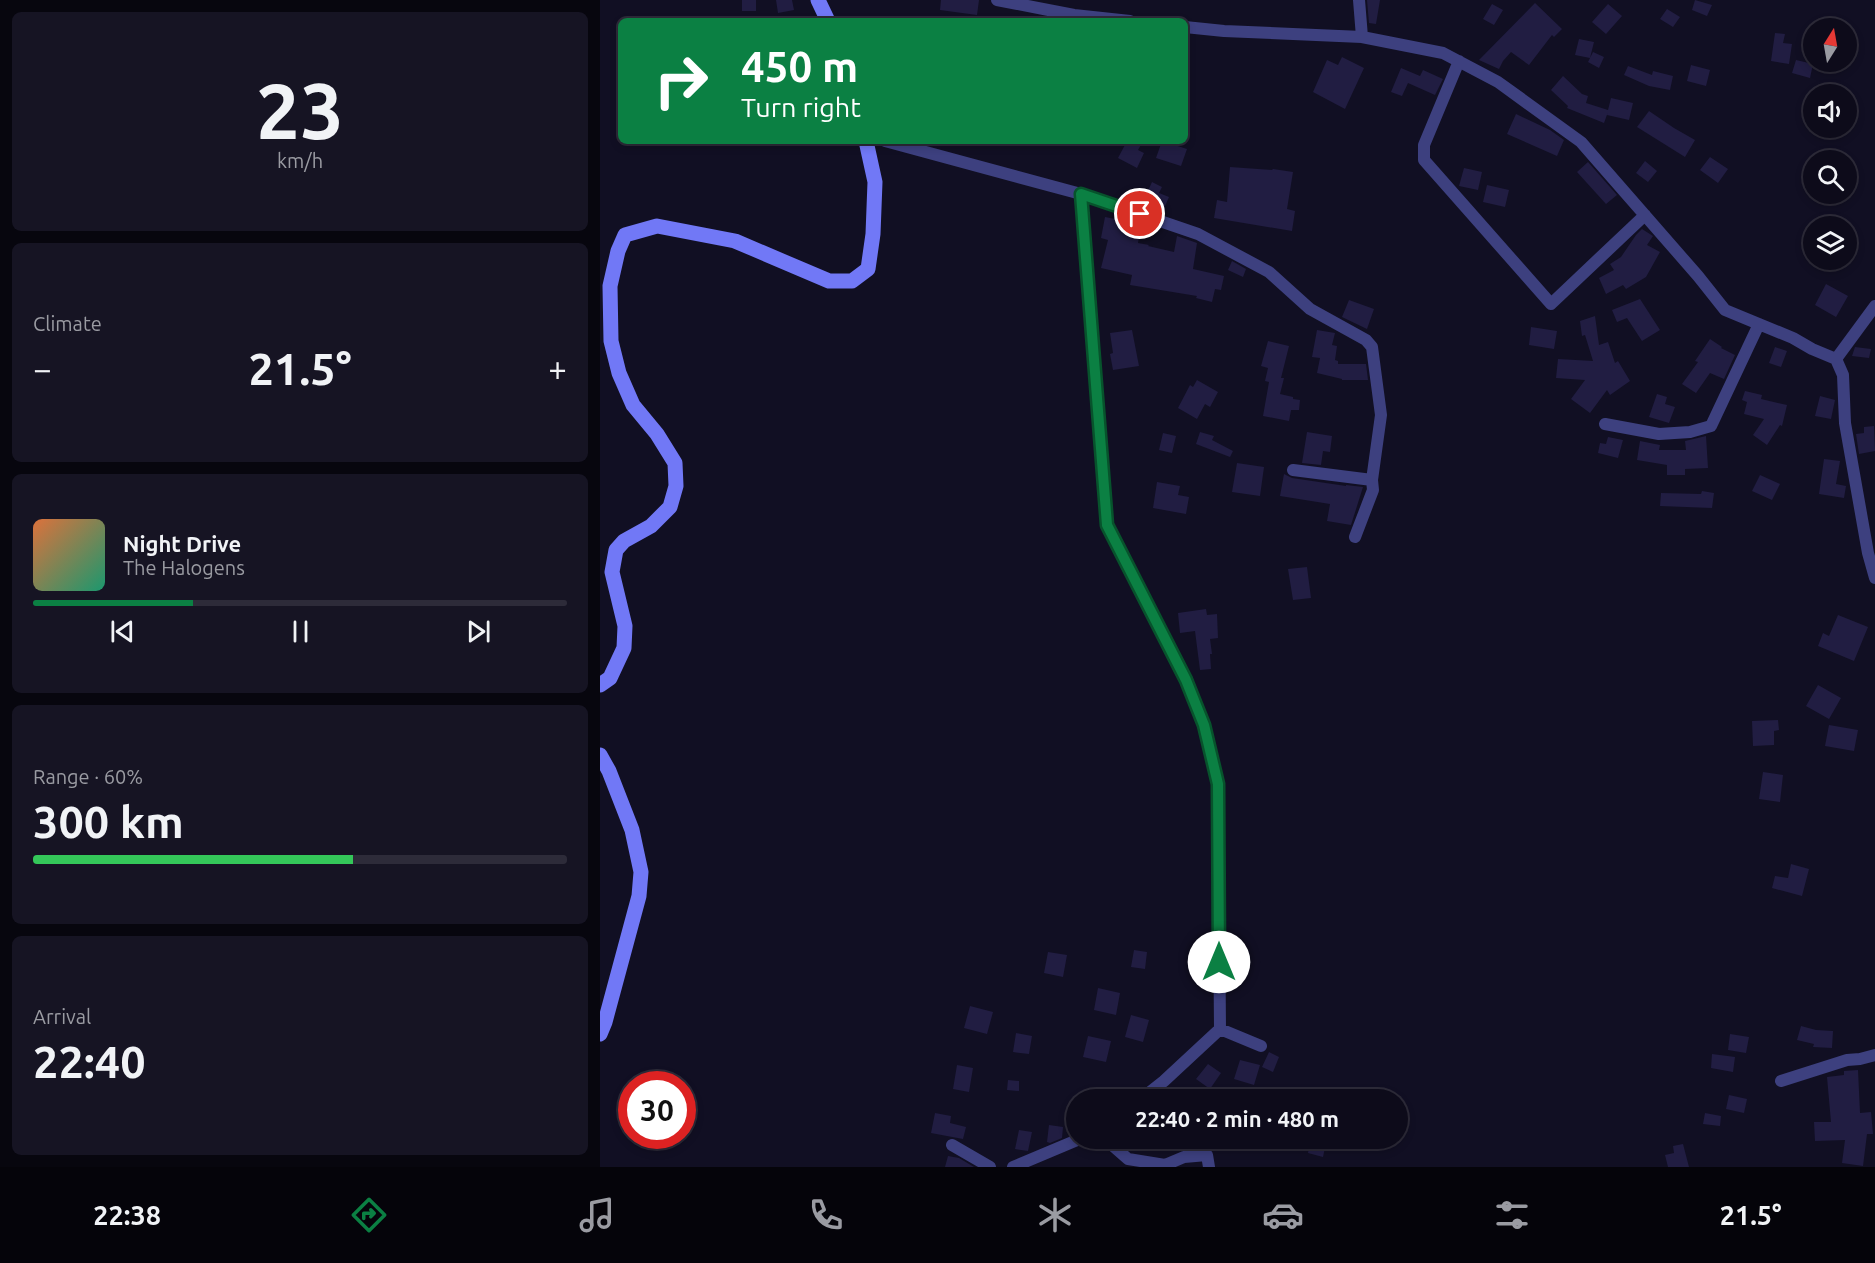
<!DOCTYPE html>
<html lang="en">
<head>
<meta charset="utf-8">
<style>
	:root { --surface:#0d0b1a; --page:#161423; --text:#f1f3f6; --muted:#9a9ba2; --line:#2d2b39; --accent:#0b8043 }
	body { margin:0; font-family:Ubuntu,sans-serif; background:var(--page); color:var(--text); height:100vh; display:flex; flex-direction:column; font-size:22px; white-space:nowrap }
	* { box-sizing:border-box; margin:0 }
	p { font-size:20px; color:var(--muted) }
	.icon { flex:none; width:33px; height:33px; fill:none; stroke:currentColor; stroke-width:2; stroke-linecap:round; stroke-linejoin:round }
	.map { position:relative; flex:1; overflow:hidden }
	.side { display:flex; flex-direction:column; gap:12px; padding:12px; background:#07060e; width:600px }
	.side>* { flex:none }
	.banner { position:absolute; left:18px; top:18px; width:570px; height:126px; border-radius:9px; box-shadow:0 3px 9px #0003,0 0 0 2px var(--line); background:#0b8043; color:#fff; overflow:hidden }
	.needle { width:39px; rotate:11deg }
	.fabs { position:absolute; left:1203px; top:18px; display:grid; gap:12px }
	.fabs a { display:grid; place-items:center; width:54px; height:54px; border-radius:50%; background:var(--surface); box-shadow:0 3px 9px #0003,0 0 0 2px var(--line); font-size:30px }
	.speed { position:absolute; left:18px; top:1071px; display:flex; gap:12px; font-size:30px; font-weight:700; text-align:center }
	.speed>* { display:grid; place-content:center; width:78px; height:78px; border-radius:50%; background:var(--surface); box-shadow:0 3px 9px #0003,0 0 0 2px var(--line); line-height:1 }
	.speed .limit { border:9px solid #d22; background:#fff; color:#111 }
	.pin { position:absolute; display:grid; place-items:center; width:51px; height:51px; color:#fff; margin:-26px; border:3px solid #fff; border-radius:50%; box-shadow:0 2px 6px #0007 }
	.me { position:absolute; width:66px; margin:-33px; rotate:0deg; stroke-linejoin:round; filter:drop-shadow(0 0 4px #0008) }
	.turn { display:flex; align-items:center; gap:21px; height:126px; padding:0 24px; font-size:27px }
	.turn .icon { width:78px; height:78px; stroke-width:2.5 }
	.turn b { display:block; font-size:42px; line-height:51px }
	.big { font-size:45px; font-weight:700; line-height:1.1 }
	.side .tile { flex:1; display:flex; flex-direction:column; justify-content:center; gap:9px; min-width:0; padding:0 21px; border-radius:9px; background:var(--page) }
	.side .dial { align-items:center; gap:0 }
	.dial b { font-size:78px; line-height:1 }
	.song { display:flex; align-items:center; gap:18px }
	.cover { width:72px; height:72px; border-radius:9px; background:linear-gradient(135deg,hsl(20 70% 55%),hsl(160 70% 35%)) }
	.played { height:6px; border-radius:3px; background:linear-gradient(90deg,var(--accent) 30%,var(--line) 30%) }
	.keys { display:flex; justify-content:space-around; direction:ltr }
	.heat { display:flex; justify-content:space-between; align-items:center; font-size:33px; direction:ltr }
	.charge { height:9px; border-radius:4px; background:linear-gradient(90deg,#34c759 60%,var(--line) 0) }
	.trip { position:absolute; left:466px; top:1089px; width:342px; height:60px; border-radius:30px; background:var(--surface); box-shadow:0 3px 9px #0003,0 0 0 2px var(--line); font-weight:700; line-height:60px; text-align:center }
	.menu { display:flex; height:96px; justify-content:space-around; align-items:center; background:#05040a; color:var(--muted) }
	.menu .icon { width:42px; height:42px }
	.menu .current { color:var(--accent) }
	.menu b { font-size:27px; color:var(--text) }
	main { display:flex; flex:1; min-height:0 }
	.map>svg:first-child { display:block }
	.building { fill:#211d42 }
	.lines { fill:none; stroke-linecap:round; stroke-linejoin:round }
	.street { stroke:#3d407f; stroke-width:12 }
	.secondary { stroke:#7178f6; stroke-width:15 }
	.route-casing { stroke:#07532c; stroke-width:15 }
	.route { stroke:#0b8043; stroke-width:10 }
</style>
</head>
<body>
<main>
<section class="side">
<div class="tile dial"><b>23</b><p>km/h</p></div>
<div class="tile"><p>Climate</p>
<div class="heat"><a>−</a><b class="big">21.5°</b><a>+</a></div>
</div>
<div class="tile">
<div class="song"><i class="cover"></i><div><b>Night Drive</b><p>The Halogens</p></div></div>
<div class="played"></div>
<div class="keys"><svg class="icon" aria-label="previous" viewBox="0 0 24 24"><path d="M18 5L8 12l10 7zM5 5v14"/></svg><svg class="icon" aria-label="pause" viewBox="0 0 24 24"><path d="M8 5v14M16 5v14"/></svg><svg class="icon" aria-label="next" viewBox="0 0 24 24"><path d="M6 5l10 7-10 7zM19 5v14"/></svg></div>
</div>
<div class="tile"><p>Range · 60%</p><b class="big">300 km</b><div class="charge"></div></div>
<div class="tile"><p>Arrival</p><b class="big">22:40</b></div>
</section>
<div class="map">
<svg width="1275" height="1167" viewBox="0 0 1275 1167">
	<rect width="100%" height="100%" fill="#110f23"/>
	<path class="building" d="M 142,0 L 156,0 L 156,11 L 142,11 Z
		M 176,0 L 192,0 L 194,10 L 178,13 Z
		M 341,0 L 379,0 L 377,15 L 340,10 Z
		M 767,0 L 780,0 L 776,24 L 769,23 Z
		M 1095,0 L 1112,5 L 1107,16 L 1092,10 Z
		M 935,3 L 962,29 L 954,37 L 952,35 L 929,65 L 911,52 L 903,61 L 899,69 L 879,60 Z
		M 892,4 L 903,10 L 894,25 L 883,19 Z
		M 1008,4 L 1022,16 L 1006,34 L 992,22 Z
		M 1067,9 L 1080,17 L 1073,27 L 1060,19 Z
		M 1175,33 L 1185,34 L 1183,43 L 1192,44 L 1189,64 L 1171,61 Z
		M 979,39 L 994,42 L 990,58 L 975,55 Z
		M 993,52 L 1004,57 L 999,68 L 988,62 Z
		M 742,57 L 764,68 L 745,109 L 713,92 L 727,60 L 738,65 Z
		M 1196,60 L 1213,64 L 1210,78 L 1192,73 Z
		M 1091,65 L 1110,70 L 1106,86 L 1087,81 Z
		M 1028,66 L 1052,75 L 1053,71 L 1073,76 L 1070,90 L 1049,86 L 1024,75 Z
		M 801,68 L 820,76 L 823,70 L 843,79 L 835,95 L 808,83 L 802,96 L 791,92 Z
		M 963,76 L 982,94 L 988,96 L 986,103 L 1008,110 L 1011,98 L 1033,103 L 1029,120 L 1007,115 L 1008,112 L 1004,123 L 967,108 L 968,106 L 951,90 Z
		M 1049,111 L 1074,128 L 1095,140 L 1085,157 L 1037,127 Z
		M 916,114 L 950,130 L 964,140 L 957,156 L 907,134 Z
		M 527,141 L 543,141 L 538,150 L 544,153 L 537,168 L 518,158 Z
		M 562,141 L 587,149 L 581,166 L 556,158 Z
		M 1110,157 L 1128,169 L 1118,183 L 1100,170 Z
		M 1045,161 L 1057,171 L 1048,182 L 1036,173 Z
		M 988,162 L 1017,195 L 1006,204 L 977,172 Z
		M 630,167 L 672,170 L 673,169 L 693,172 L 687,209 L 695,211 L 692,231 L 614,218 L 617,200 L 627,202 Z
		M 864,168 L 882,172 L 878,190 L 859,186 Z
		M 552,182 L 562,187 L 559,193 L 569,197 L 562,213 L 542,204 Z
		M 887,185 L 909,190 L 905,207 L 883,202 Z
		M 505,217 L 541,224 L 538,243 L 549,245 L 548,246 L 574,252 L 577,236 L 597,243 L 593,269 L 624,276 L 621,290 L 615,289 L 612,302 L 596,298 L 597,296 L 530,285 L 532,275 L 501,268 L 508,240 L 501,238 Z
		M 1042,229 L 1053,236 L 1047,245 L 1060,252 L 1046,277 L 1026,289 L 1023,285 L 1006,294 L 999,278 L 1014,270 L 1010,264 L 1021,257 L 1036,235 Z
		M 632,261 L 646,269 L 643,277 L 628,270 Z
		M 1226,284 L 1248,296 L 1236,317 L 1215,305 Z
		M 1040,299 L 1060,330 L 1042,341 L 1027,318 L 1017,322 L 1012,310 Z
		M 749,300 L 774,309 L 767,329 L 742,317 Z
		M 995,316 L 999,345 L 1008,342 L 1015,363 L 1018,361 L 1030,381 L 1010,395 L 1007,390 L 990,413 L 971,399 L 985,380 L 956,378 L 958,359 L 993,361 L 985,335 L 982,336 L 980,321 Z
		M 931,327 L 957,331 L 954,349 L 929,345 Z
		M 532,330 L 539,366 L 513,370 L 510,354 L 513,353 L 510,333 Z
		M 717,330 L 735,333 L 732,345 L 737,346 L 735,360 L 738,361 L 738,364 L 766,364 L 768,380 L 742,380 L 742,379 L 717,373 L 720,358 L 712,357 Z
		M 1110,339 L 1122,347 L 1121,348 L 1135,355 L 1124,379 L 1110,373 L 1096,393 L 1082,384 L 1098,362 L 1095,361 Z
		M 668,341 L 689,346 L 681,378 L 684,378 L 680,394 L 693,397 L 693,399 L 700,400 L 699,410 L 691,410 L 689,421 L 663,416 L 669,382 L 665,381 L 668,368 L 661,366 Z
		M 1175,347 L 1187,351 L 1181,367 L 1169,363 Z
		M 1255,347 L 1271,349 L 1269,358 L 1252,356 Z
		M 597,380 L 618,392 L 610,407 L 605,404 L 597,419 L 578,408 L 590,385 L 593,387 Z
		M 1145,391 L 1162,395 L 1161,399 L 1187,405 L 1182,426 L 1180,425 L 1167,445 L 1153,435 L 1164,419 L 1144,414 L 1147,402 L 1142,400 Z
		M 1057,394 L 1067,397 L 1065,404 L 1075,407 L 1069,423 L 1049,417 Z
		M 1220,396 L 1235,400 L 1231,419 L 1215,416 Z
		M 1274,426 L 1275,451 L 1259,454 L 1256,434 L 1264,433 L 1264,427 Z
		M 600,432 L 614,436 L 612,440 L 633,451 L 630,457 L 596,444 Z
		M 707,432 L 732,436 L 730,452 L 723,451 L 721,465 L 702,463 Z
		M 563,433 L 576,436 L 572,453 L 559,450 Z
		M 1106,436 L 1108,468 L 1085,469 L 1085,475 L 1067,475 L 1067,465 L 1037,460 L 1040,441 L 1060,445 L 1059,450 L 1086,450 L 1085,441 Z
		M 1008,437 L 1023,440 L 1018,458 L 998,453 L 1000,443 L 1006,444 Z
		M 1224,459 L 1240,461 L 1236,484 L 1246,486 L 1244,498 L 1219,494 Z
		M 637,463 L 664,467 L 660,496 L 632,492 Z
		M 684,474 L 692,478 L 746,486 L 746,485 L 763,487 L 751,525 L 727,521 L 730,504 L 680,496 Z
		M 1160,475 L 1180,484 L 1172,500 L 1152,491 Z
		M 557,482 L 580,486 L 578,495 L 589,497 L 586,514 L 553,508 Z
		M 1102,491 L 1114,493 L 1112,508 L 1060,506 L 1061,493 L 1101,494 Z
		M 707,567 L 711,598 L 693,600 L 688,569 Z
		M 606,609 L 607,615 L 617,614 L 618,638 L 610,639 L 612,654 L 610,654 L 611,669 L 600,670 L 595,631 L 580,633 L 578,613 Z
		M 1238,615 L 1268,627 L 1254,661 L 1218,646 L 1223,633 L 1229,636 Z
		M 1218,685 L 1241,698 L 1229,719 L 1206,706 Z
		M 1178,720 L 1179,730 L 1174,731 L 1174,745 L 1153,746 L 1152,721 Z
		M 1229,725 L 1258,730 L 1254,751 L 1225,746 Z
		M 1163,772 L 1183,775 L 1180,802 L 1159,799 Z
		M 1191,864 L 1209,869 L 1202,896 L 1172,888 L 1175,876 L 1188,878 Z
		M 534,950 L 547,952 L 545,969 L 531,967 Z
		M 448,952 L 467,955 L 463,977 L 444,973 Z
		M 498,988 L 520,993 L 516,1015 L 494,1010 Z
		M 370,1006 L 393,1012 L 387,1034 L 364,1028 Z
		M 531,1015 L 549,1020 L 543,1042 L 525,1037 Z
		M 1201,1026 L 1216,1030 L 1233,1031 L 1232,1048 L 1213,1047 L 1214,1044 L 1197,1040 Z
		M 416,1033 L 432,1036 L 429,1054 L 413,1052 Z
		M 1130,1034 L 1149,1037 L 1146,1053 L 1128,1050 Z
		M 488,1036 L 511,1041 L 506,1062 L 483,1057 Z
		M 669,1052 L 679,1057 L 673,1072 L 662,1067 Z
		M 1112,1054 L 1135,1057 L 1133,1072 L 1111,1068 Z
		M 640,1060 L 660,1065 L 654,1085 L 634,1079 Z
		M 608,1064 L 621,1073 L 610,1089 L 596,1079 Z
		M 357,1065 L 373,1068 L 369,1092 L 353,1089 Z
		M 1258,1070 L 1260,1113 L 1271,1112 L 1273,1134 L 1267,1134 L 1263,1166 L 1242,1163 L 1245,1140 L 1215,1141 L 1214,1122 L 1231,1122 L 1227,1077 L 1244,1075 L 1244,1071 Z
		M 408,1080 L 419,1081 L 419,1091 L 407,1090 Z
		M 1129,1095 L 1147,1099 L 1144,1113 L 1126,1109 Z
		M 335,1113 L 351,1116 L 350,1123 L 366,1127 L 363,1139 L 331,1133 Z
		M 1105,1113 L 1121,1116 L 1120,1126 L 1103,1124 Z
		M 449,1125 L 463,1127 L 462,1138 L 450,1143 L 447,1142 Z
		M 419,1130 L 432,1132 L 428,1151 L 415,1149 Z
		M 711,1138 L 727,1138 L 723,1157 L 708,1153 Z
		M 1083,1144 L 1089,1167 L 1068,1167 L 1065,1155 L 1074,1153 L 1073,1146 Z
		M 348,1156 L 359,1158 L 374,1167 L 345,1167 Z"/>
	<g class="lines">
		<path class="street" d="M 397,0 L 474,15 L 530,21
			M 759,0 L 762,37
			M 585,27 L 624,31 L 762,37 L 843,53 L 898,82 L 981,142 L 1098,276 L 1125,310 L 1193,338 L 1212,349 L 1236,359 L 1243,375 L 1245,423 L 1268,553 L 1275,578
			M 859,61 L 824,145 L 824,160 L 951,304 L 1045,215
			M 285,141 L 481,194 L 598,234 L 669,272 L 710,309 L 766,340 L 772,347 L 781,415 L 772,480 L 773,490 L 755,537
			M 481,194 L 507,525 L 587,680 L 604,725 L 618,784 L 620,1029 L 564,1081 L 540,1100
			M 1236,359 L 1275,306
			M 1005,424 L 1059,434 L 1090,432 L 1111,426 L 1159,324
			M 693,470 L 772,480
			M 620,1029 L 661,1046
			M 1181,1081 L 1247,1060 L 1260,1059 L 1275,1055
			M 504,1138 L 528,1159 L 565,1165 L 584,1157 L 607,1155 L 609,1167
			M 352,1145 L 390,1167
			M 413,1167 L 482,1138"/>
		<path class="secondary" d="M 218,0 L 228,21
			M 0,685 L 10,678 L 24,648 L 25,626 L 12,572 L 16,550 L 24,541 L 51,526 L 70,507 L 76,486 L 75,463 L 57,434 L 33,405 L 19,373 L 11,341 L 10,286 L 18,251 L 25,235 L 57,226 L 135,241 L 229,281 L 252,281 L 268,269 L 273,234 L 275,182 L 266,141
			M 0,755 L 9,771 L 32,830 L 41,872 L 39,896 L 5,1022 L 0,1034"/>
	</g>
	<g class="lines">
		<g class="route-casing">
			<path id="route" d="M 540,214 L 481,194 L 507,525 L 586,680 L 604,725 L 618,784 L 619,962"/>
		</g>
		<use href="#route" class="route"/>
	</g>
</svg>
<div class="fabs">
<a><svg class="needle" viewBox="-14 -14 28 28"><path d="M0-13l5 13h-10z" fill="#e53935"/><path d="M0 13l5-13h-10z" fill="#9a9ba2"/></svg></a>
<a><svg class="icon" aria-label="sound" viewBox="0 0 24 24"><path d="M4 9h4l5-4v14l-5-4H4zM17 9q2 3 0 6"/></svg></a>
<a><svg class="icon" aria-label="search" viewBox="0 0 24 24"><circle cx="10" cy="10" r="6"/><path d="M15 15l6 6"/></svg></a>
<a><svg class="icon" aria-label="layers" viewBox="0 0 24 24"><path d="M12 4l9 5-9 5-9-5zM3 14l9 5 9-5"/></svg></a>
</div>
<div class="speed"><div class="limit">30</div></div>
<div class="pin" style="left:540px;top:214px;background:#d93025"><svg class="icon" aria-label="arrive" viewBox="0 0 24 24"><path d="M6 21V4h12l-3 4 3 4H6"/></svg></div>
<svg class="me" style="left:619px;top:962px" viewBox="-20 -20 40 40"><circle r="19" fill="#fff"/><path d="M0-13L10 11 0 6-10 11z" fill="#0b8043"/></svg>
<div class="trip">22:40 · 2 min · 480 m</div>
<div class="banner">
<div class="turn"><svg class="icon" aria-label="right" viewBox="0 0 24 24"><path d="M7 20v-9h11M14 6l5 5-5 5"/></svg><div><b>450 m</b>Turn right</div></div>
</div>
</div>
</main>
<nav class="menu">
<b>22:38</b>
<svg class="icon current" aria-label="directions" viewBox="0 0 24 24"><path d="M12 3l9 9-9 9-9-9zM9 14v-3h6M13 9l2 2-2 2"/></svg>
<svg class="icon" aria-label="music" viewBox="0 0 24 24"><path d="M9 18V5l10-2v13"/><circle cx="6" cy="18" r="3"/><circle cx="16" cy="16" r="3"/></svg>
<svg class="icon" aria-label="phone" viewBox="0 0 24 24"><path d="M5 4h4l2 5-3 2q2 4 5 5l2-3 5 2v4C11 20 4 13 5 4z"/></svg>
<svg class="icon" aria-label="climate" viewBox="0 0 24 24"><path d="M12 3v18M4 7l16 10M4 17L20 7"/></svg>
<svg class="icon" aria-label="car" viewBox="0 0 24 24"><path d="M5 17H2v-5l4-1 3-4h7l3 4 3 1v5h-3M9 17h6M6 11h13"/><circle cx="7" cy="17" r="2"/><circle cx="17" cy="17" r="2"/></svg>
<svg class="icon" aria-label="filters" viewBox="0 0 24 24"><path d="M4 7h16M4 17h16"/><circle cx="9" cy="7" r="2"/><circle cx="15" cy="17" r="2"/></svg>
<b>21.5°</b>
</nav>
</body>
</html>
